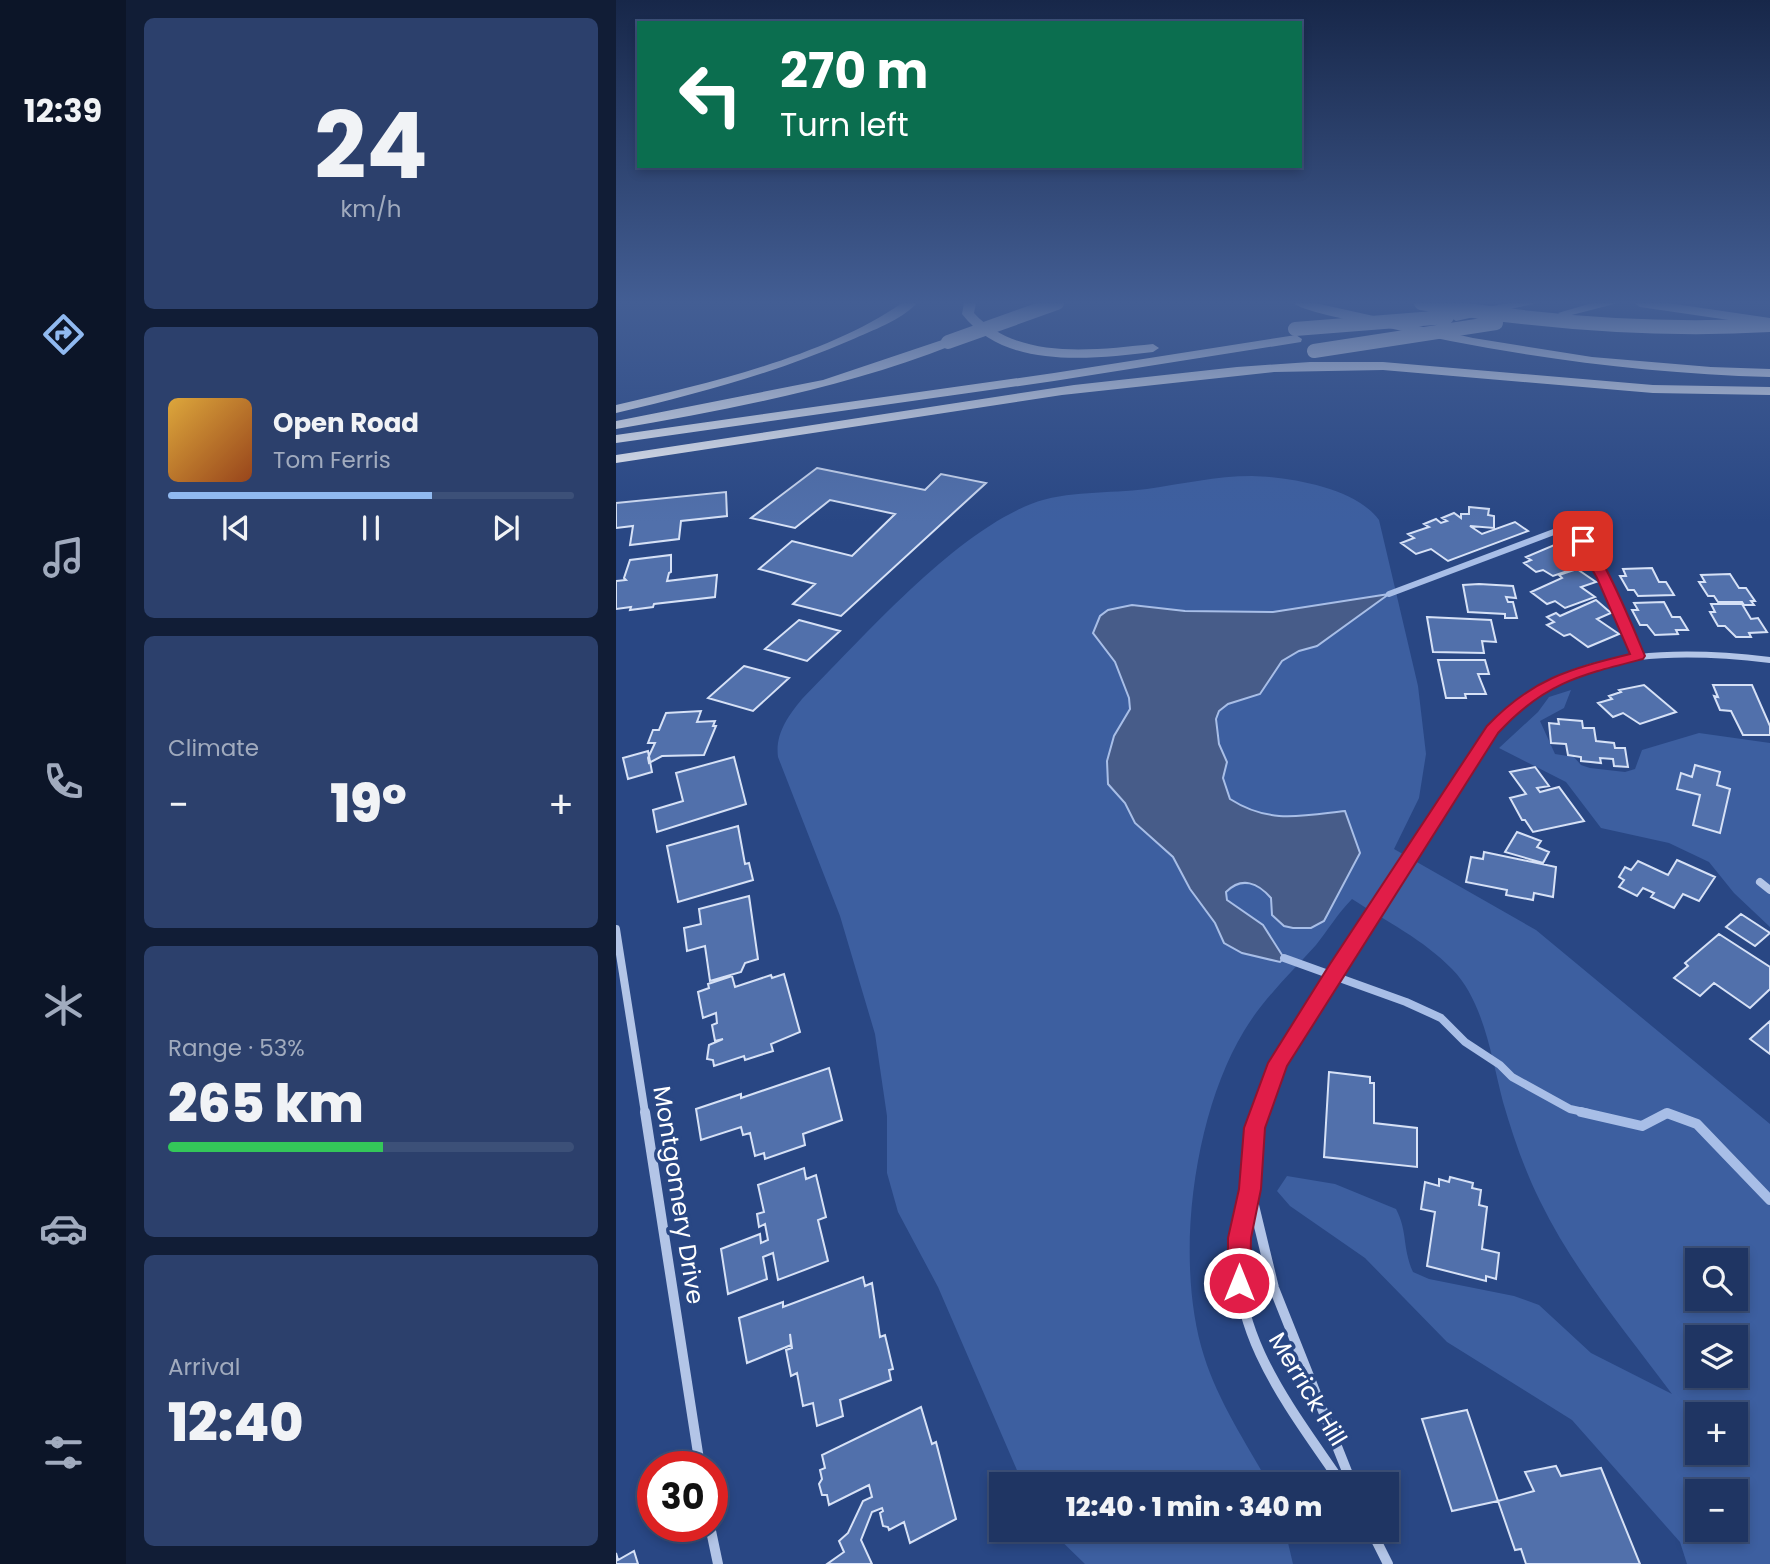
<!DOCTYPE html>
<html lang="en">
<head>
<meta charset="utf-8">
<style>
	:root { --surface:#1f3563; --page:#2c406c; --text:#f1f3f6; --muted:#a1abbe; --line:#3c5078; --accent:#90b9f0 }
	body { margin:0; font-family:Poppins,sans-serif; background:var(--page); color:var(--text); height:100vh; display:flex; flex-direction:column; font-size:26px; white-space:nowrap }
	* { box-sizing:border-box; margin:0 }
	p { font-size:23px; color:var(--muted) }
	.icon { flex:none; width:38px; height:38px; fill:none; stroke:currentColor; stroke-width:2; stroke-linecap:round; stroke-linejoin:round }
	.map { position:relative; flex:1; overflow:hidden }
	.details { display:flex; flex-direction:column; gap:18px; padding:18px; background:#111d36; width:490px }
	.details>* { flex:none }
	.guide { position:absolute; left:21px; top:21px; width:665px; height:147px; border-radius:0px; box-shadow:0 4px 10px #0003,0 0 0 2px var(--line); background:#0b6e4f; color:#fff; overflow:hidden }
	.tools { position:absolute; left:1069px; top:1248px; display:grid; gap:14px }
	.tools a { display:grid; place-items:center; width:63px; height:63px; border-radius:0px; background:var(--surface); box-shadow:0 4px 10px #0003,0 0 0 2px var(--line); font-size:35px }
	.speed { position:absolute; left:21px; top:1451px; display:flex; gap:14px; font-size:35px; font-weight:700; text-align:center }
	.speed>* { display:grid; place-content:center; width:91px; height:91px; border-radius:50%; background:var(--surface); box-shadow:0 4px 10px #0003,0 0 0 2px var(--line); line-height:1 }
	.speed .limit { border:10px solid #d22; background:#fff; color:#111 }
	.pin { position:absolute; display:grid; place-items:center; width:60px; height:60px; color:#fff; margin:-30px; border-radius:14px; box-shadow:0 4px 10px #0006 }
	.me { position:absolute; width:77px; margin:-38px; rotate:0deg; stroke-linejoin:round; filter:drop-shadow(0 0 5px #0008) }
	.turn { display:flex; align-items:center; gap:24px; height:147px; padding:0 28px; font-size:32px }
	.turn .icon { width:91px; height:91px; stroke-width:2.5 }
	.turn b { display:block; font-size:49px; line-height:60px }
	.big { font-size:52px; font-weight:800; line-height:1.1 }
	.details .tile { flex:1; display:flex; flex-direction:column; justify-content:center; gap:10px; min-width:0; padding:0 24px; border-radius:10px; background:var(--page) }
	.details .dial { align-items:center; gap:0 }
	.dial b { font-size:91px; line-height:1 }
	.song { display:flex; align-items:center; gap:21px }
	.cover { width:84px; height:84px; border-radius:10px; background:linear-gradient(135deg,hsl(40 70% 55%),hsl(20 70% 35%)) }
	.played { height:7px; border-radius:4px; background:linear-gradient(90deg,var(--accent) 65%,var(--line) 65%) }
	.keys { display:flex; justify-content:space-around; direction:ltr }
	.heat { display:flex; justify-content:space-between; align-items:center; font-size:38px; direction:ltr }
	.charge { height:10px; border-radius:5px; background:linear-gradient(90deg,#34c759 53%,var(--line) 0) }
	.trip { position:absolute; left:373px; top:1472px; width:410px; height:70px; border-radius:0px; background:var(--surface); box-shadow:0 4px 10px #0003,0 0 0 2px var(--line); font-weight:800; line-height:70px; text-align:center }
	main { display:flex; flex:1; min-height:0 }
	.dock { display:flex; flex-direction:column; width:126px; justify-content:space-around; align-items:center; background:#0c1528; color:var(--muted) }
	.dock .icon { width:49px; height:49px }
	.dock .current { color:var(--accent) }
	.dock b { font-size:32px; color:var(--text) }
	.map>svg:first-child { display:block }
	.green { fill:#3d5fa0; fill-rule:evenodd }
	.water { fill:#475c89; stroke:#a8bee7; stroke-width:2 }
	.lines { fill:none; stroke-linecap:round; stroke-linejoin:round }
	.stream-far2 { stroke:#a8bee7; stroke-width:6 }
	.stream-far1 { stroke:#a8bee7; stroke-width:8 }
	.stream { stroke:#a8bee7; stroke-width:10 }
	.building { fill:#5170ab; stroke:#d6e1f6; stroke-width:2 }
	.minor-far2 { stroke:#b3c5e7; stroke-width:6 }
	.minor-far1 { stroke:#b3c5e7; stroke-width:8 }
	.minor { stroke:#b3c5e7; stroke-width:10 }
	.motorway { fill:#fff; fill-rule:evenodd }
	.motorway-bridge { stroke:#fff; stroke-width:14 }
	.route { fill:#e11d48; stroke:#92132f; stroke-width:2 }
	.labels { text-anchor:middle; dominant-baseline:central; stroke-width:7; stroke-linejoin:round; paint-order:stroke }
	.near-street-label { font-size:24px; fill:#fff; stroke:#294784 }
</style>
</head>
<body>
<main>
<nav class="dock">
<b>12:39</b>
<svg class="icon current" aria-label="directions" viewBox="0 0 24 24"><path d="M12 3l9 9-9 9-9-9zM9 14v-3h6M13 9l2 2-2 2"/></svg>
<svg class="icon" aria-label="music" viewBox="0 0 24 24"><path d="M9 18V5l10-2v13"/><circle cx="6" cy="18" r="3"/><circle cx="16" cy="16" r="3"/></svg>
<svg class="icon" aria-label="phone" viewBox="0 0 24 24"><path d="M5 4h4l2 5-3 2q2 4 5 5l2-3 5 2v4C11 20 4 13 5 4z"/></svg>
<svg class="icon" aria-label="climate" viewBox="0 0 24 24"><path d="M12 3v18M4 7l16 10M4 17L20 7"/></svg>
<svg class="icon" aria-label="car" viewBox="0 0 24 24"><path d="M5 17H2v-5l4-1 3-4h7l3 4 3 1v5h-3M9 17h6M6 11h13"/><circle cx="7" cy="17" r="2"/><circle cx="17" cy="17" r="2"/></svg>
<svg class="icon" aria-label="filters" viewBox="0 0 24 24"><path d="M4 7h16M4 17h16"/><circle cx="9" cy="7" r="2"/><circle cx="15" cy="17" r="2"/></svg>
</nav>
<section class="details">
<div class="tile dial"><b>24</b><p>km/h</p></div>
<div class="tile">
<div class="song"><i class="cover"></i><div><b>Open Road</b><p>Tom Ferris</p></div></div>
<div class="played"></div>
<div class="keys"><svg class="icon" aria-label="previous" viewBox="0 0 24 24"><path d="M18 5L8 12l10 7zM5 5v14"/></svg><svg class="icon" aria-label="pause" viewBox="0 0 24 24"><path d="M8 5v14M16 5v14"/></svg><svg class="icon" aria-label="next" viewBox="0 0 24 24"><path d="M6 5l10 7-10 7zM19 5v14"/></svg></div>
</div>
<div class="tile"><p>Climate</p>
<div class="heat"><a>−</a><b class="big">19°</b><a>+</a></div>
</div>
<div class="tile"><p>Range · 53%</p><b class="big">265 km</b><div class="charge"></div></div>
<div class="tile"><p>Arrival</p><b class="big">12:40</b></div>
</section>
<div class="map">
<svg width="1154" height="1564" viewBox="0 0 1154 1564">
	<rect width="100%" height="100%" fill="#294784"/>
	<path class="green" d="M 636,476 C 673,477 740,488 763,520 L 802,686 L 810,754 L 803,798 L 778,849 L 920,930 L 1154,1124 L 1154,1564 L 1071,1564 L 1064,1542 L 956,1420 L 831,1342 L 749,1258 L 674,1206 L 661,1191 L 671,1176 L 719,1184 L 780,1209 C 792,1232 786,1247 797,1272 L 813,1279 L 898,1296 L 923,1305 L 975,1353 L 1056,1394 C 1010,1332 958,1271 924,1201 C 908,1169 897,1136 887,1102 C 876,1060 868,1001 836,969 C 808,940 770,921 736,899 C 722,913 712,930 700,945 C 675,973 647,999 628,1031 C 577,1115 558,1262 588,1356 C 602,1401 630,1443 653,1484 L 407,1484 L 322,1287 L 282,1212 L 271,1173 L 271,1116 L 259,1034 L 224,916 L 162,757 C 159,734 172,716 186,699 C 247,638 335,536 415,504 C 451,490 493,494 531,489 C 566,484 600,476 636,476 ZM 1082,1260 L 1120,1260 L 1120,1298 L 1082,1298 ZM 1082,1337 L 1120,1337 L 1120,1376 L 1082,1376 ZM 1082,1414 L 1120,1414 L 1120,1452 L 1082,1452 ZM 1082,1491 L 1120,1491 L 1120,1530 L 1082,1530 Z
		M 955,690 L 948,708 L 924,721 L 939,754 L 958,757 L 965,765 L 974,768 L 1009,772 L 1019,769 L 1026,750 L 1083,733 L 1154,743 L 1154,927 L 1118,893 L 1093,862 L 1053,843 L 985,828 L 950,782 L 883,748 L 922,712 L 933,697 Z
		M 434,1530 L 669,1530 L 677,1564 L 469,1564 Z"/>
	<path class="water" d="M 773,594 L 701,646 L 683,651 L 666,661 L 644,694 L 612,704 L 603,711 L 600,719 L 603,744 L 611,762 L 607,778 L 614,799 C 653,824 685,816 729,811 L 744,853 L 708,921 L 695,928 L 677,928 L 668,926 L 656,915 L 655,898 C 642,883 626,876 610,892 L 611,900 L 647,925 L 668,958 L 664,962 L 626,953 L 608,943 L 599,923 L 574,889 L 557,857 L 519,823 L 509,803 L 492,784 L 491,761 L 498,736 L 514,709 L 513,698 L 499,662 L 477,633 L 484,616 L 492,610 L 516,605 L 569,611 L 657,612 Z"/>
	<g class="lines">
		<path class="stream-far2" d="M 773,594 L 967,521"/>
		<path class="stream-far1" d="M 668,958 L 790,1002 L 825,1018 L 849,1042 L 884,1065 L 896,1077 L 954,1109 L 972,1113"/>
		<path class="stream" d="M 965,1112 L 1026,1126 L 1051,1113 L 1081,1124 L 1154,1200"/>
	</g>
	<path class="building" d="M 201,468 L 309,490 L 325,474 L 370,483 L 225,616 L 177,604 L 199,584 L 143,569 L 176,541 L 236,556 L 279,514 L 214,500 L 179,528 L 135,518 Z
		M 110,492 L 111,516 L 65,521 L 63,539 L 14,545 L 17,526 L 0,528 L 0,503 Z
		M 853,507 L 873,509 L 872,515 L 878,516 L 878,528 L 854,526 L 866,534 L 899,522 L 912,531 L 832,561 L 815,549 L 800,554 L 785,543 L 798,538 L 792,534 L 813,527 L 808,524 L 820,519 L 825,523 L 831,521 L 826,518 L 838,513 L 845,518 L 845,514 L 853,514 Z
		M 950,540 L 966,550 L 950,556 L 966,566 L 937,576 L 927,570 L 920,572 L 908,563 L 915,560 L 910,557 Z
		M 55,555 L 55,572 L 53,573 L 51,581 L 101,575 L 99,597 L 38,604 L 37,607 L 14,610 L 15,607 L 0,609 L 0,581 L 10,580 L 8,578 L 14,560 Z
		M 1036,568 L 1043,582 L 1050,582 L 1058,595 L 1022,596 L 1018,590 L 1012,590 L 1004,576 L 1010,576 L 1007,569 Z
		M 961,569 L 980,582 L 965,587 L 979,597 L 949,608 L 939,601 L 931,604 L 915,592 L 946,578 L 943,575 Z
		M 1114,574 L 1123,588 L 1130,588 L 1139,601 L 1135,601 L 1138,605 L 1128,605 L 1126,602 L 1102,602 L 1098,596 L 1092,596 L 1083,582 L 1089,582 L 1085,575 Z
		M 863,584 L 897,586 L 900,598 L 890,597 L 892,602 L 897,602 L 901,618 L 889,618 L 889,614 L 852,612 L 847,585 Z
		M 980,600 L 995,613 L 981,619 L 1003,634 L 972,647 L 954,634 L 948,636 L 931,625 L 938,622 L 931,617 L 940,613 L 944,616 Z
		M 1048,602 L 1056,617 L 1064,617 L 1072,630 L 1060,630 L 1062,634 L 1039,635 L 1031,625 L 1024,625 L 1016,610 L 1022,610 L 1018,603 Z
		M 1095,604 L 1126,604 L 1135,619 L 1142,618 L 1151,632 L 1133,633 L 1135,637 L 1120,637 L 1109,626 L 1102,626 L 1094,612 L 1099,612 Z
		M 811,617 L 875,620 L 880,642 L 866,641 L 868,653 L 817,652 Z
		M 183,620 L 224,631 L 191,661 L 149,649 Z
		M 822,660 L 869,660 L 873,674 L 862,674 L 870,694 L 849,694 L 850,698 L 830,698 Z
		M 128,666 L 173,678 L 137,711 L 92,698 Z
		M 1028,685 L 1060,712 L 1024,724 L 1007,713 L 997,717 L 982,703 L 996,699 L 993,696 L 1005,692 L 1003,690 Z
		M 1097,685 L 1136,685 L 1154,726 L 1154,735 L 1127,735 L 1115,711 L 1104,710 L 1098,696 L 1102,697 Z
		M 85,711 L 81,722 L 99,721 L 97,726 L 100,726 L 88,755 L 46,756 L 33,763 L 32,758 L 39,743 L 32,743 L 37,730 L 43,730 L 50,713 Z
		M 942,719 L 966,721 L 967,728 L 978,728 L 980,741 L 998,743 L 999,748 L 1009,748 L 1012,767 L 998,766 L 997,759 L 984,758 L 985,763 L 965,761 L 965,757 L 952,755 L 950,744 L 935,743 L 933,723 L 943,724 Z
		M 32,751 L 36,772 L 12,779 L 7,758 Z
		M 118,757 L 130,804 L 41,832 L 37,810 L 67,801 L 60,773 Z
		M 1079,765 L 1104,772 L 1101,785 L 1114,789 L 1104,833 L 1077,825 L 1084,795 L 1061,789 L 1065,773 L 1076,777 Z
		M 919,767 L 933,786 L 921,788 L 924,792 L 943,787 L 968,821 L 917,832 L 909,820 L 906,820 L 894,798 L 910,794 L 894,772 Z
		M 122,826 L 129,864 L 133,863 L 137,880 L 62,902 L 51,846 Z
		M 901,832 L 925,841 L 921,847 L 933,852 L 927,863 L 889,852 Z
		M 868,852 L 940,867 L 937,897 L 918,893 L 917,900 L 890,895 L 891,890 L 850,882 L 855,857 L 867,859 Z
		M 1061,860 L 1099,877 L 1083,901 L 1067,894 L 1058,908 L 1035,897 L 1038,893 L 1027,888 L 1021,896 L 1003,887 L 1008,880 L 1003,877 L 1009,867 L 1015,870 L 1022,861 L 1052,875 Z
		M 133,896 L 142,959 L 129,963 L 125,972 L 94,981 L 89,946 L 71,951 L 68,928 L 85,924 L 83,909 Z
		M 1125,914 L 1154,933 L 1139,946 L 1110,927 Z
		M 1103,934 L 1154,967 L 1154,989 L 1134,1008 L 1098,983 L 1084,996 L 1058,978 L 1072,966 L 1069,963 Z
		M 168,974 L 184,1032 L 155,1044 L 157,1051 L 129,1060 L 128,1056 L 98,1066 L 97,1060 L 91,1059 L 93,1045 L 107,1039 L 99,1041 L 96,1025 L 101,1023 L 100,1013 L 87,1018 L 82,992 L 93,988 L 92,984 L 116,976 L 119,987 L 155,975 L 156,978 Z
		M 1154,1021 L 1154,1054 L 1134,1039 Z
		M 213,1068 L 226,1120 L 187,1134 L 189,1145 L 149,1159 L 148,1153 L 139,1156 L 134,1133 L 127,1135 L 125,1127 L 85,1140 L 80,1109 L 125,1094 L 125,1098 Z
		M 713,1072 L 754,1077 L 754,1083 L 758,1083 L 758,1123 L 801,1128 L 801,1167 L 708,1157 Z
		M 188,1168 L 190,1179 L 200,1175 L 210,1217 L 202,1220 L 212,1261 L 162,1280 L 157,1253 L 147,1257 L 151,1279 L 112,1294 L 105,1249 L 144,1234 L 145,1243 L 152,1240 L 149,1224 L 143,1227 L 141,1214 L 148,1212 L 142,1185 Z
		M 834,1177 L 857,1183 L 856,1188 L 865,1190 L 863,1205 L 871,1207 L 866,1249 L 883,1253 L 880,1279 L 870,1276 L 870,1281 L 811,1266 L 819,1212 L 805,1209 L 809,1182 L 823,1186 L 823,1179 L 833,1182 Z
		M 247,1277 L 249,1286 L 256,1283 L 264,1337 L 269,1335 L 277,1369 L 273,1370 L 275,1380 L 224,1400 L 227,1416 L 201,1426 L 197,1403 L 187,1406 L 181,1373 L 175,1376 L 170,1350 L 176,1348 L 174,1334 L 175,1345 L 131,1363 L 123,1318 L 167,1302 L 167,1307 Z
		M 305,1407 L 316,1444 L 320,1442 L 340,1519 L 294,1543 L 288,1522 L 273,1530 L 272,1527 L 267,1526 L 264,1513 L 267,1511 L 266,1508 L 256,1512 L 245,1540 L 256,1564 L 211,1564 L 228,1552 L 223,1541 L 232,1533 L 247,1501 L 256,1497 L 253,1485 L 213,1505 L 211,1495 L 206,1495 L 203,1484 L 206,1479 L 204,1470 L 209,1468 L 206,1455 Z
		M 851,1410 L 882,1501 L 836,1511 L 806,1419 Z
		M 940,1466 L 945,1476 L 985,1468 L 1024,1564 L 910,1564 L 905,1549 L 899,1550 L 882,1501 L 918,1491 L 909,1472 Z
		M 18,1551 L 22,1564 L 0,1564 L 0,1553 L 2,1560 Z"/>
	<g class="lines">
		<path class="minor-far2" d="M 967,540 L 988,578 L 1022,656
			M 851,769 C 865,746 879,722 900,705 C 970,648 1069,650 1154,660"/>
		<path class="minor-far1" d="M 1144,882 L 1154,890
			M 0,929 L 29,1113
			M 643,1113 L 662,1063 L 852,767"/>
		<path class="minor" d="M 29,1112 L 84,1466
			M 644,1112 C 634,1137 638,1164 634,1191 C 631,1206 625,1222 623,1238 C 612,1333 676,1410 726,1484
			M 635,1193 L 658,1288 L 736,1484
			M 94,1526 L 102,1564
			M 755,1530 L 772,1564"/>
		<path class="motorway" d="M 286,303 L 301,303 C 284,321 257,330 235,340 C 159,373 81,394 0,413 L 0,405 C 90,384 210,356 286,303 Z
			M 348,303 L 360,303 L 358,313 C 402,361 478,350 537,344 L 543,348 L 537,352 C 475,359 389,370 346,314 Z
			M 677,303 L 699,303 L 857,338 L 976,357 L 1095,367 L 1154,369 L 1154,377 C 1020,373 889,355 759,325 C 739,321 692,313 677,303 Z
			M 893,303 L 921,303 L 840,321 L 834,317 L 840,313 Z
			M 976,303 L 1002,303 L 948,317 L 942,313 Z
			M 1018,303 L 1052,303 L 1154,318 L 1154,326 L 1024,307 Z
			M 680,335 L 686,339 L 685,342 L 438,381 L 0,443 L 0,435 L 438,373 Z
			M 332,338 L 337,339 L 337,345 C 228,388 115,409 0,429 L 0,421 L 207,380 Z
			M 694,362 L 767,362 L 1037,385 L 1154,387 L 1154,395 L 1037,393 L 767,370 L 658,372 L 446,395 L 0,463 L 0,455 L 458,385 L 621,367 Z"/>
		<path class="motorway-bridge" d="M 805,303 C 921,322 1036,332 1154,325
			M 679,329 L 831,317
			M 332,342 L 441,303
			M 698,351 L 880,323"/>
	</g>
	<linearGradient id="sky" x2="0" y2="1"><stop stop-color="#172749"/><stop offset="0.58" stop-color="#435e94"/><stop offset="1" stop-color="#435e94" stop-opacity="0"/></linearGradient>
	<rect width="1154" height="522" fill="url(#sky)"/>
	<path class="route" d="M 967,537 C 984,544 1020,635 1029,656 L 1027,659 C 964,675 928,683 882,733 L 671,1066 L 649,1128 L 645,1189 L 635,1238 L 634,1283 L 631,1290 L 623,1294 L 615,1290 L 612,1283 L 612,1238 L 623,1189 L 628,1128 L 652,1063 L 714,964 L 871,726 C 916,679 953,669 1014,654 L 981,578 L 960,541 Z"/>
	<g class="labels">
		<g class="near-street-label">
			<text transform="translate(63 1195) rotate(81)">Montgomery Drive</text>
			<text transform="translate(692 1389) rotate(59)">Merrick Hill</text>
		</g>
	</g>
</svg>
<div class="tools">
<a><svg class="icon" aria-label="search" viewBox="0 0 24 24"><circle cx="10" cy="10" r="6"/><path d="M15 15l6 6"/></svg></a>
<a><svg class="icon" aria-label="layers" viewBox="0 0 24 24"><path d="M12 4l9 5-9 5-9-5zM3 14l9 5 9-5"/></svg></a>
<a>+</a>
<a>−</a>
</div>
<div class="speed"><div class="limit">30</div></div>
<div class="pin" style="left:967px;top:541px;background:#d93025"><svg class="icon" aria-label="arrive" viewBox="0 0 24 24"><path d="M6 21V4h12l-3 4 3 4H6"/></svg></div>
<svg class="me" style="left:623px;top:1283px" viewBox="-20 -20 40 40"><circle r="17" fill="#e11d48" stroke="#fff" stroke-width="3"/><path d="M0-11L8 9 0 5-8 9z" fill="#fff"/></svg>
<div class="trip">12:40 · 1 min · 340 m</div>
<div class="guide">
<div class="turn"><svg class="icon" aria-label="left" viewBox="0 0 24 24"><path d="M17 20v-9H6M10 6l-5 5 5 5"/></svg><div><b>270 m</b>Turn left</div></div>
</div>
</div>
</main>
</body>
</html>
